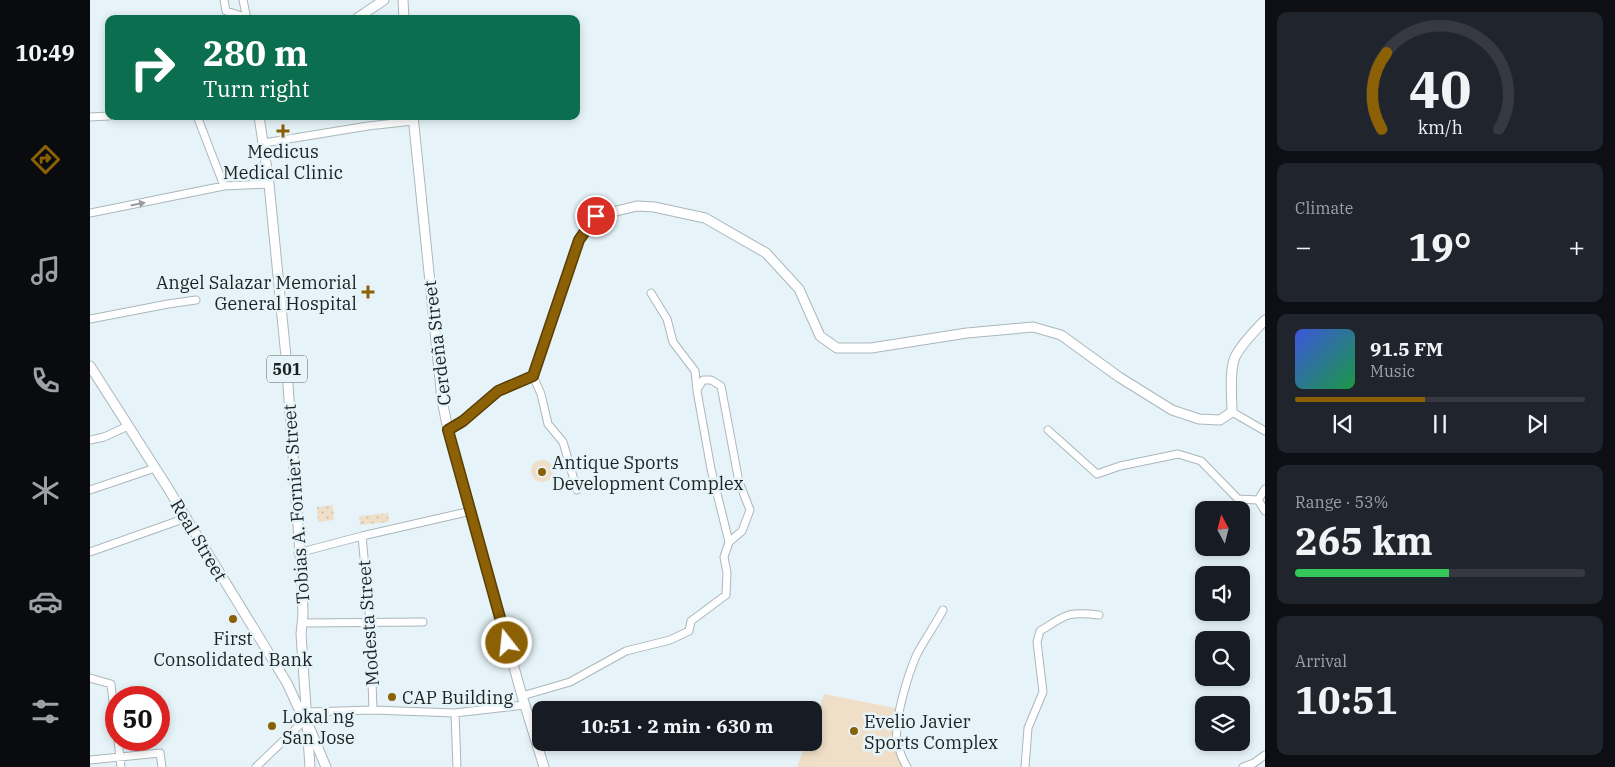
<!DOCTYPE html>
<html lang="en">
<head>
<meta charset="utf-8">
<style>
	:root { --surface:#171b24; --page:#20242c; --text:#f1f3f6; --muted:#9ea1a6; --line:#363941; --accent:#8c6004 }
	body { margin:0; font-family:"IBM Plex Serif",serif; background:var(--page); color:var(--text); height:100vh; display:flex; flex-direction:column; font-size:19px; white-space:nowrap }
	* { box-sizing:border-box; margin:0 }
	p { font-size:16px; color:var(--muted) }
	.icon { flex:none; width:28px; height:28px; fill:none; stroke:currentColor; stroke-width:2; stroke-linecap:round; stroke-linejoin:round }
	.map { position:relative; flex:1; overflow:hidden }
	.sheet { display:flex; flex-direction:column; gap:12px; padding:12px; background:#0d0f14; width:350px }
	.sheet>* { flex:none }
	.guide { position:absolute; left:15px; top:15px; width:475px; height:105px; border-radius:10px; box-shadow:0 2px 8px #0003; background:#0b6e4f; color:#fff; overflow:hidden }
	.needle { width:32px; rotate:353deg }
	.controls { position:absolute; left:1105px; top:501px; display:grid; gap:10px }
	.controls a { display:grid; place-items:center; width:55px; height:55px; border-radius:10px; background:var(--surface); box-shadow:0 2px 8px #0003; font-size:25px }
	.speed { position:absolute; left:15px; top:686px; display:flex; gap:10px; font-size:25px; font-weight:700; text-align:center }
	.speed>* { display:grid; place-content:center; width:65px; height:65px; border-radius:50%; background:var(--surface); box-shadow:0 2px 8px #0003; line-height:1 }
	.speed .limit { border:8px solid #d22; background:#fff; color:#111 }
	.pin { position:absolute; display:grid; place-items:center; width:42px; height:42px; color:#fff; margin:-21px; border:2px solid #fff; border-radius:50%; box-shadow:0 1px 5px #0007 }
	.me { position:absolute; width:55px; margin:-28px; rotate:344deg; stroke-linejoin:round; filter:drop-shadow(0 0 4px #0008) }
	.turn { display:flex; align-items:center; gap:18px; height:105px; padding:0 15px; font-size:22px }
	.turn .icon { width:65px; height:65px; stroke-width:2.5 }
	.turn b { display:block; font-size:35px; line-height:42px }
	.big { font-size:38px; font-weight:700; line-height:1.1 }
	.sheet .tile { flex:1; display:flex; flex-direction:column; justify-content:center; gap:8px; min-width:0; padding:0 18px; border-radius:10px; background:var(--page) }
	.sheet .dial { align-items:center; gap:0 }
	.dial svg { height:130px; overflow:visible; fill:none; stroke:var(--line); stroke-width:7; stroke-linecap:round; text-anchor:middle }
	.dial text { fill:var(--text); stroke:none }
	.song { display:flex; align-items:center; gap:15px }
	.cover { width:60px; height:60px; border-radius:8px; background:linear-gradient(135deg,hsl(230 70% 55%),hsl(140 70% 35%)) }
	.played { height:5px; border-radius:2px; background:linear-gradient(90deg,var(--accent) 45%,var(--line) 45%) }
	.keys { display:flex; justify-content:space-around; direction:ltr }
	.heat { display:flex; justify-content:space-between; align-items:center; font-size:28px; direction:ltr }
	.charge { height:8px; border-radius:4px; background:linear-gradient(90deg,#34c759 53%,var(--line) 0) }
	.trip { position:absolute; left:442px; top:701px; width:290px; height:50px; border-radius:10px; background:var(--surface); box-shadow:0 2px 8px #0003; font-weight:700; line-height:50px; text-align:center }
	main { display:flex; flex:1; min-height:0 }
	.tabs { display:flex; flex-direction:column; width:90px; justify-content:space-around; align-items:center; background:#090b0e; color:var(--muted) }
	.tabs .icon { width:35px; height:35px }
	.tabs .active { color:var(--accent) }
	.tabs b { font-size:22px; color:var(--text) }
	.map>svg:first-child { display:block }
	.grass { fill:#efdfc8 }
	.park { fill:url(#park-dots) }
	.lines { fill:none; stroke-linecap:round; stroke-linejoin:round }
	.minor-casing { stroke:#aab7bc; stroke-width:9 }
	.major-casing { stroke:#aab7bc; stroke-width:11 }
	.minor { stroke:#fff; stroke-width:7 }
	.major { stroke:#fff; stroke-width:9 }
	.oneway { fill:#999b9c }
	.route-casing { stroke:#5b3e03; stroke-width:12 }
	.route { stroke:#8c6004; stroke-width:9 }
	.poi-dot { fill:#8c6004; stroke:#e6f4f9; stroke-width:2 }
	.labels { text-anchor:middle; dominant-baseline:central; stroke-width:5; stroke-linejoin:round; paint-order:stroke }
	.shield { fill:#e6f4f9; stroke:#596063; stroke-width:1 }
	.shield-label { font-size:16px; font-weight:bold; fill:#1c2123 }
	.poi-label { font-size:18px; fill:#1c2123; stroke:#e6f4f9; text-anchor:start }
	.street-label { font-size:18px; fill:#1c2123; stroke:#e6f4f9 }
</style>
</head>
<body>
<main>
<nav class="tabs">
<b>10:49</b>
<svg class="icon active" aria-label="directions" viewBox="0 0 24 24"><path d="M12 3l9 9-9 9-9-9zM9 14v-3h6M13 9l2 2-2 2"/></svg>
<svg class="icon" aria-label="music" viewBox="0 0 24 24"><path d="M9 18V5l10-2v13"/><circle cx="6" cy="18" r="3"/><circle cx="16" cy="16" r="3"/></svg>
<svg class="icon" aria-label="phone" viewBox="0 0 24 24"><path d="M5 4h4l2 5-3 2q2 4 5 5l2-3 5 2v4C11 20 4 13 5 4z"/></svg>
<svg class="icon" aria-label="climate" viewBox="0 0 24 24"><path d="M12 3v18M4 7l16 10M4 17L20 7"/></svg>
<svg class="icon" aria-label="car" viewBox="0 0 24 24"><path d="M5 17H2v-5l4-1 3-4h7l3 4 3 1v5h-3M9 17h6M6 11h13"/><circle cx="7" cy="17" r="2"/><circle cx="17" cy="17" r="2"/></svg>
<svg class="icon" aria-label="filters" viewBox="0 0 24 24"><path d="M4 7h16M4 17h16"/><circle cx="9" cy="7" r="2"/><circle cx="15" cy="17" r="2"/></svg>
</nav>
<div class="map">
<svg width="1175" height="767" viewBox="0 0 1175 767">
	<defs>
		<pattern id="park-dots" width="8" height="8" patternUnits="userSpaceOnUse" patternTransform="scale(1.25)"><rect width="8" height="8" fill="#efdfc8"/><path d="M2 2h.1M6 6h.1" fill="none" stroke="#ccbfac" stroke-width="1.8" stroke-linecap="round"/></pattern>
	</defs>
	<rect width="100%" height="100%" fill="#e6f4f9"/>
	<path class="grass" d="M441 471a11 11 0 1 1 22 0a11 11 0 1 1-22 0Z
		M 734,694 L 805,708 L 803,740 L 813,767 L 707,767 L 716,743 L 724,742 L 724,722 Z"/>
	<path class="park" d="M 243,505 L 244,520 L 228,522 L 227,507 Z
		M 298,513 L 299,522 L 270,525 L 269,516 Z"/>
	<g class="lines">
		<g class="minor-casing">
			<path id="minor" d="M 134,0 L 136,11 L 152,16 L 153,19
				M 153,0 L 157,19
				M 107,116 L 134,186
				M 0,117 L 19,116
				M 174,143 L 278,126 L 323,121
				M 0,213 L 134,186 L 179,184
				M 0,319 L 78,304 L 106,300
				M 443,376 L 451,394 L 458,424 L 473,442 L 487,490
				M 607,390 L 613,380 L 621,380 L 631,386 L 649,482 L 660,510 L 652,531 L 639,542
				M 1142,412 L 1175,431
				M 958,430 L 1007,474 L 1030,466 L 1088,454 L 1111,461 L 1148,499 L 1168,500 L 1175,489
				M 0,440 L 14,437 L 38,426
				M 0,490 L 65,468
				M 1168,500 L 1175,511
				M 272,536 L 280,622 L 283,710
				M 0,552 L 96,518
				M 208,553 L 272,536 L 381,511
				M 213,623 L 333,622
				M 0,678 L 21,684 L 26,728
				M 432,696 L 480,682 L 536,651 L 580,640 L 599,631 L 601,621 L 636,595 L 637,573 L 634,557 L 639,542 L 621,469 L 607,391 L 605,371 L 583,342 L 577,319 L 561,293
				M 219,712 L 283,710 L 365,713 L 434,705
				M 365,713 L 367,767
				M 28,740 L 31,767
				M 0,760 L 70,753 L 72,767
				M 166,767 L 216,719
				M 817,767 C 812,759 809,750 807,741 C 804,720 818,674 827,654 C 835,639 845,625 853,610
				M 935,767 L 938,728 L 953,692 L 947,642 L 950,631 C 976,615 977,611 1009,615
				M 1153,767 L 1164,763 L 1175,755"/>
		</g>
		<g class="major-casing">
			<path id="major" d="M 313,0 L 314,19
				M 266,19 L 294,0
				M 169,116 L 179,184 L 196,357 L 212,581 L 213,615 L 211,634 L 220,767
				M 323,116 L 352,400 L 358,430 L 432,696 L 454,767
				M 0,366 L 76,485 L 197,683 L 208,707 L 216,716
				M 358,430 L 373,421 L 408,391 L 443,376 L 489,240 L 506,216 L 547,206 L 564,207 L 615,218 L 676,253 L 709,289 L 730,336 L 747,348 L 781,348 L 877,333 L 943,327 L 971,335 L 1029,377 L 1082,410 L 1109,419 L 1130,420 L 1142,412 C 1142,397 1139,371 1145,357 C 1152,343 1164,332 1175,320
				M 220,729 L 236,767"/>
		</g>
		<use href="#minor" class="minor"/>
		<use href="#major" class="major"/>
	</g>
	<defs><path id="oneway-solid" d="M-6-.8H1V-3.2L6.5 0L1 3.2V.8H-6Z" transform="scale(1.25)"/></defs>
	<use class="oneway" href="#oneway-solid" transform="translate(48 204) rotate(-11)"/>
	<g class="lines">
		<g class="route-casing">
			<path id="route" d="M 417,643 L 358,430 L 373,421 L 408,391 L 443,376 L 489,240 L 506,216"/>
		</g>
		<use href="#route" class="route"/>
	</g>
	<g class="poi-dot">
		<path d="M190.5 123.5h5v5h5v5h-5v5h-5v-5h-5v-5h5z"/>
		<path d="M275.5 284.5h5v5h5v5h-5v5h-5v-5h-5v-5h5z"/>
		<circle cx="452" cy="472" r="5"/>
		<circle cx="143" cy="619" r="5"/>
		<circle cx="302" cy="697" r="5"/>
		<circle cx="182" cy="726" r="5"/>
		<circle cx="764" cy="731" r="5"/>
	</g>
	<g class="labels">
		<rect class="shield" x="177" y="355.5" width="40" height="27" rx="4"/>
		<g class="shield-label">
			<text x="197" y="369">501</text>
		</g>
		<g class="poi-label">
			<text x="193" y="151" text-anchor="middle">Medicus<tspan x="193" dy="21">Medical Clinic</tspan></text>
			<text x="267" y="282" text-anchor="end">Angel Salazar Memorial<tspan x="267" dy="21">General Hospital</tspan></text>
			<text x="462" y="462">Antique Sports<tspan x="462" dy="21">Development Complex</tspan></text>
			<text x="143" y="638" text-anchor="middle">First<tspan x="143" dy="21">Consolidated Bank</tspan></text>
			<text x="312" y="697">CAP Building</text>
			<text x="192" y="716">Lokal ng<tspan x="192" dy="21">San Jose</tspan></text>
			<text x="774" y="721">Evelio Javier<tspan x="774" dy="21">Sports Complex</tspan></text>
		</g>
		<g class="street-label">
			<text transform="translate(347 343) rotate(-97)">Cerdeña Street</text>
			<text transform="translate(206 504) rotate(-94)">Tobias A. Fornier Street</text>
			<text transform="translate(109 540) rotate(59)">Real Street</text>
			<text transform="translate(278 623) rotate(-94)">Modesta Street</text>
		</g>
	</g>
</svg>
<div class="controls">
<a><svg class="needle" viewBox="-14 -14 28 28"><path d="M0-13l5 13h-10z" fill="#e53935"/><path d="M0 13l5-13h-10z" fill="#9ea1a6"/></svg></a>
<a><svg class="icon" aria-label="sound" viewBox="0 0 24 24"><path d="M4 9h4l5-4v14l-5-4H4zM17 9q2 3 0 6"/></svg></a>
<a><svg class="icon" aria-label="search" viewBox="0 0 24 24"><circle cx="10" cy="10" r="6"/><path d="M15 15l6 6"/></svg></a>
<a><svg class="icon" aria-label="layers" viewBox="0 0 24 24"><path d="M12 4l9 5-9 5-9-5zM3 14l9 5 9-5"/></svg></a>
</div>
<div class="speed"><div class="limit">50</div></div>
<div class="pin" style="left:506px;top:216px;background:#d93025"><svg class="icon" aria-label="arrive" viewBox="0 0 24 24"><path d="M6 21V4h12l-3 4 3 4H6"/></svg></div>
<svg class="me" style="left:417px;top:643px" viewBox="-20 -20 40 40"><circle r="17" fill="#8c6004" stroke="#fff" stroke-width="3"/><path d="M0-11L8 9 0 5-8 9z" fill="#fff"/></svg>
<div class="trip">10:51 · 2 min · 630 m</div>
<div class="guide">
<div class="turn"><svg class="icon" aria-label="right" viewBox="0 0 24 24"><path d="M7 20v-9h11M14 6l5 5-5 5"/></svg><div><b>280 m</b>Turn right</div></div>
</div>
</div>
<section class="sheet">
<div class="tile dial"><svg viewBox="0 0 100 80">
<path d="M14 69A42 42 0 1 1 86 69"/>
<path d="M14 69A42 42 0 0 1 17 22" stroke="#8c6004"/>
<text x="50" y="56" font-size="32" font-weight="700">40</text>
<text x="50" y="72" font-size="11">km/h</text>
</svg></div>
<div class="tile"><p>Climate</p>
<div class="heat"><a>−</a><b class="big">19°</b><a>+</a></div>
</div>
<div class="tile">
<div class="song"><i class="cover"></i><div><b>91.5 FM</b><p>Music</p></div></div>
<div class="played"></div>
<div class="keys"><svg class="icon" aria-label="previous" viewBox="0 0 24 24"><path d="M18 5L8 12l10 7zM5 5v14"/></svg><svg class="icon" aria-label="pause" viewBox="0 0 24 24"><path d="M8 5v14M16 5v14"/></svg><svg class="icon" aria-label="next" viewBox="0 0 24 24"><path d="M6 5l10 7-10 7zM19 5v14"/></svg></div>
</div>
<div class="tile"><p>Range · 53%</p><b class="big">265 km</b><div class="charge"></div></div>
<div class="tile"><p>Arrival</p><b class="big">10:51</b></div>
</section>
</main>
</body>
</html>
